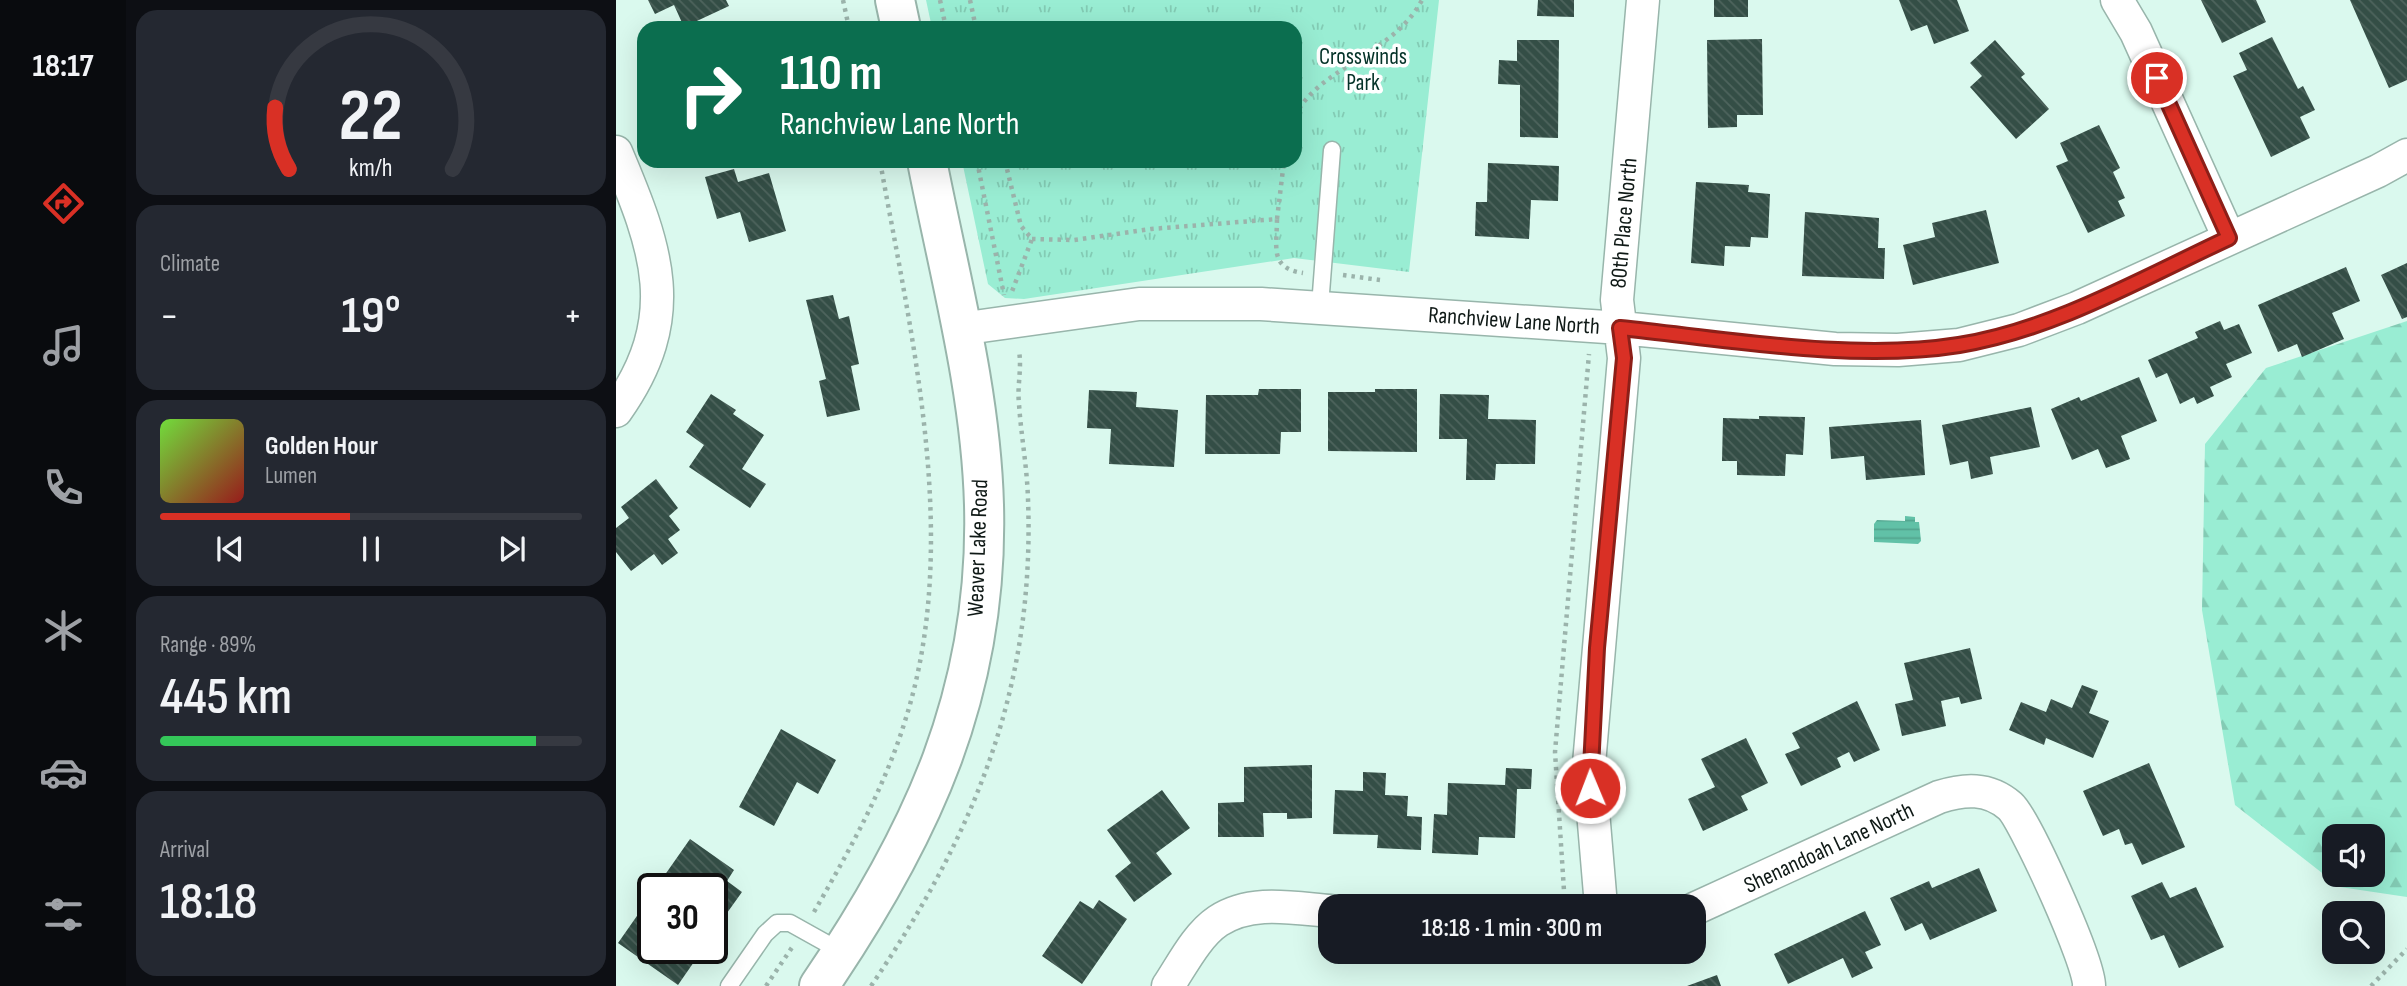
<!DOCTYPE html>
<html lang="en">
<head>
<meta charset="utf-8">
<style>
	:root { --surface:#171b24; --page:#242831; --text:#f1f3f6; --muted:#9ea1a6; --line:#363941; --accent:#d93025 }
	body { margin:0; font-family:"Sofia Sans Condensed",sans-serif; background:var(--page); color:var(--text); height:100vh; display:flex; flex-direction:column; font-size:26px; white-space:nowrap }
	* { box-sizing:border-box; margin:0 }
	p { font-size:23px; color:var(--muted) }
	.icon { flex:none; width:38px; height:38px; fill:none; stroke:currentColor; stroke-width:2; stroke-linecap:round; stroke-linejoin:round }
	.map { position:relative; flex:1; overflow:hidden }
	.details { display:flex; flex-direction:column; gap:10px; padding:10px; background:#0d0f14; width:490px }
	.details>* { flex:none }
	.top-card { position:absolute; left:21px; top:21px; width:665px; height:147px; border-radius:21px; box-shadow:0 7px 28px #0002; background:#0b6e4f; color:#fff; overflow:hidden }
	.fabs { position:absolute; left:1706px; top:824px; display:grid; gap:14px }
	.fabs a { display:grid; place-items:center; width:63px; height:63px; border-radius:14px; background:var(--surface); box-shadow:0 7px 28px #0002; font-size:35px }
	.speed { position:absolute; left:21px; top:873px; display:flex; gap:14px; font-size:35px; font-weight:700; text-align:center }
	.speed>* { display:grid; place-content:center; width:91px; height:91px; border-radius:50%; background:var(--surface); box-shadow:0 7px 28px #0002; line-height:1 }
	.speed .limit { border:4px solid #111; border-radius:10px; background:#fff; color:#111 }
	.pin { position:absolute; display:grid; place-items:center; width:60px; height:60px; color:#fff; margin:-30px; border:4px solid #fff; border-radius:50%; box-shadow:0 2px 7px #0007 }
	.me { position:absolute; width:77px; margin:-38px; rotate:359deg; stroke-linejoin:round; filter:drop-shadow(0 0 5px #0008) }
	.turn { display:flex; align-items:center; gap:24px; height:147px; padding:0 28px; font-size:32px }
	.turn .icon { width:91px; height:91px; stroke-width:2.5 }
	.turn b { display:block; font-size:49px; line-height:60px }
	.big { font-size:52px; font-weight:600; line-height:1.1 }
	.details .widget { flex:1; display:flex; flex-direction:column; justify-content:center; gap:10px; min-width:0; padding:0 24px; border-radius:21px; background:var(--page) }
	.details .dial { align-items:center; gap:0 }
	.dial svg { height:182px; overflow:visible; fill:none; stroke:var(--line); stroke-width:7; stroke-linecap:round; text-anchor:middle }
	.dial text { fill:var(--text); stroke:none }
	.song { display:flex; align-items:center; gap:21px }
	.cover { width:84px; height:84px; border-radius:10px; background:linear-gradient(135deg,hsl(100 70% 55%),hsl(0 70% 35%)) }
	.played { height:7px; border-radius:4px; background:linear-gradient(90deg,var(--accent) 45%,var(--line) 45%) }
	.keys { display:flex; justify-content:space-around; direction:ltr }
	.heat { display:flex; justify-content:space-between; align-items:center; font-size:38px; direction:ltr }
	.charge { height:10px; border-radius:5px; background:linear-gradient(90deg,#34c759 89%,var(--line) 0) }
	.trip { position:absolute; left:702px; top:894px; width:388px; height:70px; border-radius:21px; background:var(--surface); box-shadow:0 7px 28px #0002; font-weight:600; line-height:70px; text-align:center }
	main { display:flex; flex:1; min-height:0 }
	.tabs { display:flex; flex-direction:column; width:126px; justify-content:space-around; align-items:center; background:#090b0e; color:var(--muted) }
	.tabs .icon { width:49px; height:49px }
	.tabs .on { color:var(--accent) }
	.tabs b { font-size:32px; color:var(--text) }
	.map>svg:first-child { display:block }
	.forest { fill:url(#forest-firs); fill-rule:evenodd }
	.park { fill:url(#park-tufts) }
	.water { fill:url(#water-rules) }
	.building { fill:url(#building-back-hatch) }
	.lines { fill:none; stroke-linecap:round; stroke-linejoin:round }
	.lane-casing { stroke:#98b5ab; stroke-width:19 }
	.street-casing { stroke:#98b5ab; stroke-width:35 }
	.secondary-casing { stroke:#98b5ab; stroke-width:42 }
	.path { stroke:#9bb3ab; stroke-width:4.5; stroke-dasharray:3.5 5; stroke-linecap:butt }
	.lane { stroke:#fff; stroke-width:16 }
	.street { stroke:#fff; stroke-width:32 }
	.secondary { stroke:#fff; stroke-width:38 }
	.route-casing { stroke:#8d1f18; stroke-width:18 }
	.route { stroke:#d93025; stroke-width:12 }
	.labels { text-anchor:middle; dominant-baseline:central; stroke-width:7; stroke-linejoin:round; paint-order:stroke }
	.park-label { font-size:23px; fill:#043228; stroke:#fff }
	.street-label { font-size:23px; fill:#0f1916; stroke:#fff }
</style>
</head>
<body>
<main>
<nav class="tabs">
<b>18:17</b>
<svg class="icon on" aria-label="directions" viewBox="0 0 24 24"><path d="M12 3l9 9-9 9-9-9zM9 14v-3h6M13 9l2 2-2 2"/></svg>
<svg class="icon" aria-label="music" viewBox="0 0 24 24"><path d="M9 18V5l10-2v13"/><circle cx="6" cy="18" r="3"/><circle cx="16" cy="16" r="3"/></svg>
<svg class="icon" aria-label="phone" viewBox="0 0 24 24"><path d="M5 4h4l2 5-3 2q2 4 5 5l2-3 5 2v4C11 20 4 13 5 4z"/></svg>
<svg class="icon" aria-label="climate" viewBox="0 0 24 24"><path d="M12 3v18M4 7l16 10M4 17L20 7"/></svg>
<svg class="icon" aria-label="car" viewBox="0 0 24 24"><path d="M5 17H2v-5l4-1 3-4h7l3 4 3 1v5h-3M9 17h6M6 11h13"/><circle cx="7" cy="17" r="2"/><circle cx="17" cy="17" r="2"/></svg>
<svg class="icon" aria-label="filters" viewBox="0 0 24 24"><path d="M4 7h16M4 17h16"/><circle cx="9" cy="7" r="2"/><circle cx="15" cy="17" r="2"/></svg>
</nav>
<section class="details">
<div class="widget dial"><svg viewBox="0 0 100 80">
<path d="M14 69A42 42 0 1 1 86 69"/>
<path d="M14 69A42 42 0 0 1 8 42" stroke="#d93025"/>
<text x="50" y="56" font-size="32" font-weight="700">22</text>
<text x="50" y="72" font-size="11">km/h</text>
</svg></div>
<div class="widget"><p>Climate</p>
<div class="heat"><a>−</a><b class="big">19°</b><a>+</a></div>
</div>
<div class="widget">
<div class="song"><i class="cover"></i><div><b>Golden Hour</b><p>Lumen</p></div></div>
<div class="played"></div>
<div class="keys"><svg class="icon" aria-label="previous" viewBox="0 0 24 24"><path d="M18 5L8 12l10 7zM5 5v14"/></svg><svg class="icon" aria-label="pause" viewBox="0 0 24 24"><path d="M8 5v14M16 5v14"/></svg><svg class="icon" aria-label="next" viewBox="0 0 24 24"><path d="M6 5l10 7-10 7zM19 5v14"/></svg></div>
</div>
<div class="widget"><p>Range · 89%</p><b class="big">445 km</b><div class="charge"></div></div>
<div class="widget"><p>Arrival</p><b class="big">18:18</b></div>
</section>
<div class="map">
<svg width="1791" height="986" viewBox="0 0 1791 986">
	<defs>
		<pattern id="forest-firs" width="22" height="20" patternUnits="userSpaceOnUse" patternTransform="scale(1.75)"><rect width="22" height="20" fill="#99edd3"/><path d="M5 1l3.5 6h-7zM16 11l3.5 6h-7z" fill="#83cbb4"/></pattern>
		<pattern id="park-tufts" width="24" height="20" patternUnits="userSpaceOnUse" patternTransform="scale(1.75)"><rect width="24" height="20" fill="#99edd3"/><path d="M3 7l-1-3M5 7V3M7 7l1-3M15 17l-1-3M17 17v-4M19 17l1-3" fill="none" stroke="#83cbb4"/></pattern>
		<pattern id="water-rules" width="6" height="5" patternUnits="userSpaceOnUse" patternTransform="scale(1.75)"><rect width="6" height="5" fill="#61c1a7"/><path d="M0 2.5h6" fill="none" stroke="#53a58f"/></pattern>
		<pattern id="building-back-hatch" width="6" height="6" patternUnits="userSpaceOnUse" patternTransform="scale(1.75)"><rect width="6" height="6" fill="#344e46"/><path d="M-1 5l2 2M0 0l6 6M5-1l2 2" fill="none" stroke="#4e645d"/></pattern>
	</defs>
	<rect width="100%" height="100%" fill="#daf9ee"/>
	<path class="forest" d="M 1791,321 L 1791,897 L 1724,887 L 1619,805 L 1586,610 L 1589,444 L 1650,368 ZM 1718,836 L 1757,836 L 1757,875 L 1718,875 Z"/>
	<path class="park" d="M 310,0 L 823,0 L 793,272 L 678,258 L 408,299 L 389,298 L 372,284 L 346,161 L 679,161 L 679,28 L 316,28 Z"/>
	<path class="water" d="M 1289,516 L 1299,517 L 1299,522 L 1303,522 L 1305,541 L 1302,544 L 1258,542 L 1258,524 L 1261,520 L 1289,521 Z"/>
	<path class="building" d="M 32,0 L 110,0 L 113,6 L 68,27 L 58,5 L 39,14 Z
		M 922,0 L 958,0 L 958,17 L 921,16 Z
		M 1098,0 L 1132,0 L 1132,17 L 1098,17 Z
		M 1283,0 L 1341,0 L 1353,31 L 1318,44 L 1311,25 L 1295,31 Z
		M 1585,0 L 1640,0 L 1650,22 L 1606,43 Z
		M 1734,0 L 1791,0 L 1791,80 L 1773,88 Z
		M 1656,37 L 1682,89 L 1687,86 L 1699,110 L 1684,117 L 1694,138 L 1655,157 L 1617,76 L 1631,70 L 1623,53 Z
		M 1146,39 L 1147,115 L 1121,115 L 1121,127 L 1092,128 L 1091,40 Z
		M 901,40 L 943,40 L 942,138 L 904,137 L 904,85 L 882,84 L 883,60 L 901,61 Z
		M 1379,40 L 1409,74 L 1405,77 L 1433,109 L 1400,139 L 1354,87 L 1366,76 L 1354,63 Z
		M 1483,125 L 1504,168 L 1497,172 L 1509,198 L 1502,201 L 1509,216 L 1472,233 L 1440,166 L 1452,161 L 1444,143 Z
		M 872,163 L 943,166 L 942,201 L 915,200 L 913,239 L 859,236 L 860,202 L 871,202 Z
		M 118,169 L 122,182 L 153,173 L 170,231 L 133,242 L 124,212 L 101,219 L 89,177 Z
		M 1080,182 L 1133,185 L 1132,192 L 1154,194 L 1152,238 L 1135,237 L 1134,247 L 1109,246 L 1108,266 L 1075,263 Z
		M 1370,210 L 1383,263 L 1297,285 L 1287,245 L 1319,237 L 1316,223 Z
		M 1189,212 L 1263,218 L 1262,248 L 1269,248 L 1268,279 L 1186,276 Z
		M 1791,263 L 1791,317 L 1786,319 L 1765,275 Z
		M 1730,267 L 1744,301 L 1716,313 L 1728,339 L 1686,357 L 1681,344 L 1662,352 L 1642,305 Z
		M 217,295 L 223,319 L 233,316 L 243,364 L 235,366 L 244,410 L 211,417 L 203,381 L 210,379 L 190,300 Z
		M 1604,321 L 1608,330 L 1623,324 L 1636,353 L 1610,364 L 1616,377 L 1594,387 L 1598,396 L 1581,404 L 1578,397 L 1564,404 L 1551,373 L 1540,378 L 1532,360 L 1582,338 L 1579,332 Z
		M 1523,377 L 1541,421 L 1505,436 L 1514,459 L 1490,468 L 1482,449 L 1456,460 L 1435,409 L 1463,397 L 1465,401 Z
		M 643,389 L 685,389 L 685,432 L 665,432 L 664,454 L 589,454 L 590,395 L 642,395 Z
		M 759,389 L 801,389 L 801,452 L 712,451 L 712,392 L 759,392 Z
		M 473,390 L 521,392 L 520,407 L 562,410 L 558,467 L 493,464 L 495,429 L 471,428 Z
		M 95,394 L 120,410 L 117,414 L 148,435 L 126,469 L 150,484 L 134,508 L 73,467 L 88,445 L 70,432 Z
		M 824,394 L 873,395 L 872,419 L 920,420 L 919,464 L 880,464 L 879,480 L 850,480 L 851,439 L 823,439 Z
		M 1415,407 L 1424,447 L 1374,457 L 1377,474 L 1355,479 L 1352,461 L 1334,465 L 1326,425 Z
		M 1143,416 L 1189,417 L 1187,455 L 1170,454 L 1169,476 L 1121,475 L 1121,461 L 1106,461 L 1107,418 L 1143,419 Z
		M 1305,420 L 1309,475 L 1250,480 L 1248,456 L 1215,459 L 1213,427 Z
		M 40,479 L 62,508 L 53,516 L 64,530 L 52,539 L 62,553 L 46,565 L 38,554 L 15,571 L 0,552 L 0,528 L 13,518 L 5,507 Z
		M 1354,648 L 1366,699 L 1345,704 L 1343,697 L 1325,701 L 1330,726 L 1286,736 L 1279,704 L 1297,700 L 1288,663 Z
		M 1466,685 L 1482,691 L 1473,713 L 1493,721 L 1477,758 L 1430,738 L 1428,745 L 1393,730 L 1405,702 L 1430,712 L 1435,699 L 1456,708 Z
		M 1241,701 L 1264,750 L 1238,762 L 1233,752 L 1221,758 L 1225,767 L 1185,786 L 1169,754 L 1184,748 L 1176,733 Z
		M 165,729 L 220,760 L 202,794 L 181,782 L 158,826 L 123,807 Z
		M 1130,738 L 1152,783 L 1125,796 L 1132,810 L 1087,831 L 1072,799 L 1099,787 L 1085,759 Z
		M 1533,763 L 1569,847 L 1526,865 L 1516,843 L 1509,845 L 1503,829 L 1487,836 L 1467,791 Z
		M 696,765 L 696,818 L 671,819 L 671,813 L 647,813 L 648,837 L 602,837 L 602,803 L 628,802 L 628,767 Z
		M 890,768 L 916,769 L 915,789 L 901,789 L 899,838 L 863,837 L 862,855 L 816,853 L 818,814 L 831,815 L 832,783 L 889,785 Z
		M 747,772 L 770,773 L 769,795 L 792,796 L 791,816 L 806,817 L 805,850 L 761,848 L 762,835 L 717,834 L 719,790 L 747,791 Z
		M 546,790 L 574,828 L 540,853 L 556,874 L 518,902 L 499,876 L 515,863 L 491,830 Z
		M 74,839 L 118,870 L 111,881 L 126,892 L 96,934 L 96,889 L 39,889 Z
		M 1363,868 L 1381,911 L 1314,940 L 1306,923 L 1289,931 L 1274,898 L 1313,881 L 1316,888 Z
		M 1546,882 L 1554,898 L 1580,887 L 1608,947 L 1563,968 L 1548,935 L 1535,940 L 1515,896 Z
		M 37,893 L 37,948 L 65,948 L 80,959 L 62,985 L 2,943 Z
		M 483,900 L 511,919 L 466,984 L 426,956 L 464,901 L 477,909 Z
		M 1249,911 L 1265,945 L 1249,952 L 1257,968 L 1236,978 L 1227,958 L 1172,984 L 1158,954 Z
		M 1101,975 L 1105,986 L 1071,986 Z"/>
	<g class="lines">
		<g class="lane-casing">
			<path id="lane" d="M 704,306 L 716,150
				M 113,986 L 149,934 L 161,923 L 174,923 L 226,952"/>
		</g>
		<g class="street-casing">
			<path id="street" d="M 1501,0 L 1520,32 L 1613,238
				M 0,152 C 41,249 67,317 0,411
				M 344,329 L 523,304 L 645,304 L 1005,328 L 1219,349 L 1282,350 L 1343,345 L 1403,330 L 1461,308 L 1762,171 L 1791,155
				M 985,906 L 973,764 L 1008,358 L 1001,300 L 1027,0
				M 1078,909 L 1323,797 C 1348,789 1372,787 1394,806 C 1409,819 1476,968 1473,986
				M 552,986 C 566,965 581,935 602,921 C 635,899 677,908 714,911"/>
		</g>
		<g class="secondary-casing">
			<path id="secondary" d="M 279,0 L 285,28
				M 203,986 C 306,835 373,692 368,505 C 365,390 333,274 311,161"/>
		</g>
		<path class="path" d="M 227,0 L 233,28
			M 324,0 L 330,28
			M 354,0 L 360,28
			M 679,116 C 703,67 777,55 806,0
			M 361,161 L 388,295
			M 389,161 L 405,226 L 416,239 L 395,294
			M 661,219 L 668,161
			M 416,239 L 458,240 L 535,229 L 661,219 C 661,247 653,268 687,273
			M 727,275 L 764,280
			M 949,906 L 939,752 L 973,354
			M 198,912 C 233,851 268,789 289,721 C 346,543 296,340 264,161
			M 948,964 L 948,952
			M 150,986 L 177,946
			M 255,986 C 359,833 419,687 412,499 C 411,466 405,435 403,404 C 401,385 406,369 403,351
			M 1755,986 L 1791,949"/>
		<use href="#lane" class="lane"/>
		<use href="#street" class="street"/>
		<use href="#secondary" class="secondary"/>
	</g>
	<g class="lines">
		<g class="route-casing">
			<path id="route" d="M 974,788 L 981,648 L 1008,358 L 1004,328 C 1110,339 1238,362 1343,345 C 1437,330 1527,278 1613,238 L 1541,78"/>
		</g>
		<use href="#route" class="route"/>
	</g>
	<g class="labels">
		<g class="park-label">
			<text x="747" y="57">Crosswinds<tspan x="747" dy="26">Park</tspan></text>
		</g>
		<g class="street-label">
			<text transform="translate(1008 223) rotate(-85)">80th Place North</text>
			<text transform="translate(898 321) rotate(4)">Ranchview Lane North</text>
			<text transform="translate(362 548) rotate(-88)">Weaver Lake Road</text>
			<text transform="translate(1213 848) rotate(-25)">Shenandoah Lane North</text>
		</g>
	</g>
</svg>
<div class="fabs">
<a><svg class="icon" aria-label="sound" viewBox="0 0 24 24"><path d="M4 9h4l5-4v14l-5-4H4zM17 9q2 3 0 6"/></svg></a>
<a><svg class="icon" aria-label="search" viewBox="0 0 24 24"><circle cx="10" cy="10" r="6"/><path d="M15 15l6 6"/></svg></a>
</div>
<div class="speed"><div class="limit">30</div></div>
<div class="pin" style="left:1541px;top:78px;background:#d93025"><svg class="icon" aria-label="arrive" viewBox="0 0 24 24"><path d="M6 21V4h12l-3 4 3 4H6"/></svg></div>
<svg class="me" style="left:974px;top:788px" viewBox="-20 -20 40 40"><circle r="17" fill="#d93025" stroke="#fff" stroke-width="3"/><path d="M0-11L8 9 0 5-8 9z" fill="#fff"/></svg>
<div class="trip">18:18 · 1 min · 300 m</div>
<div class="top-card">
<div class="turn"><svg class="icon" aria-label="right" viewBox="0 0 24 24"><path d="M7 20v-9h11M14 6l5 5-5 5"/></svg><div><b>110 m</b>Ranchview Lane North</div></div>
</div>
</div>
</main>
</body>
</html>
